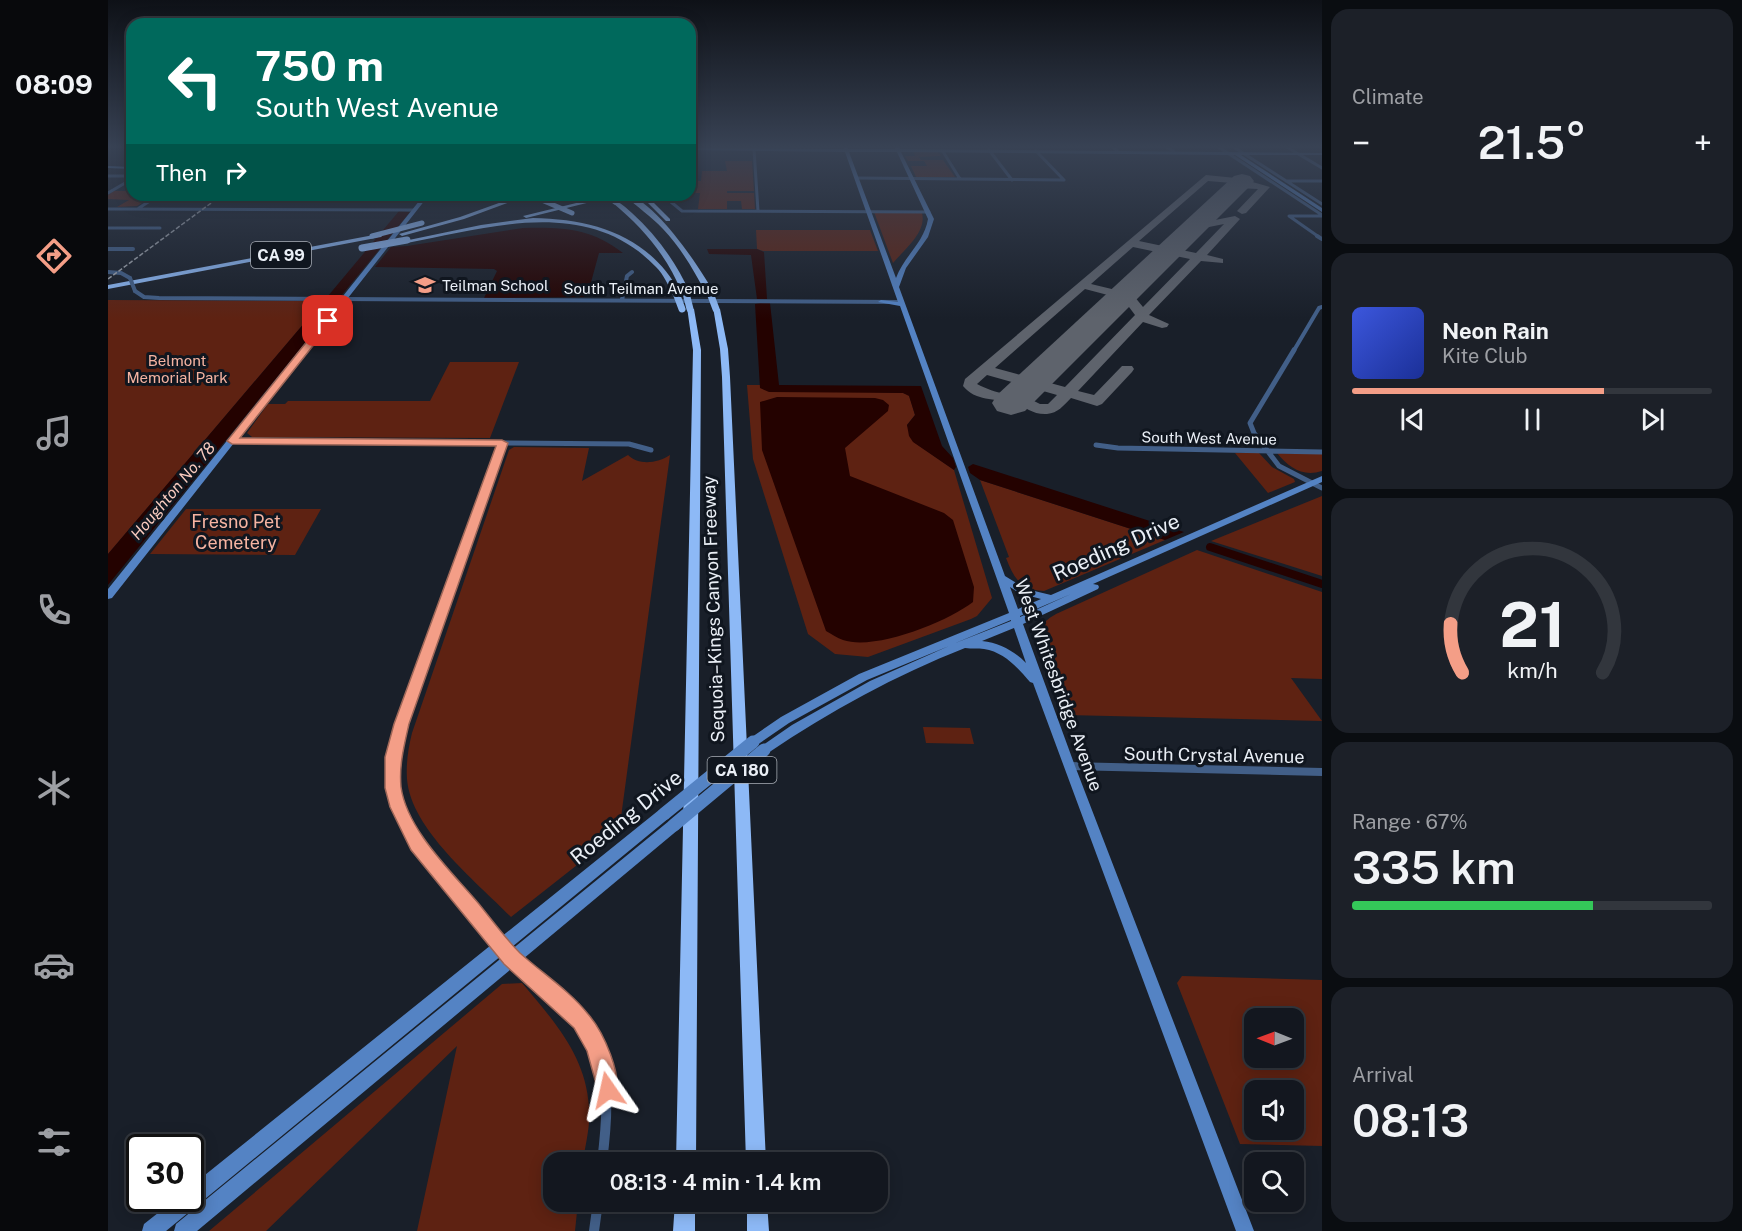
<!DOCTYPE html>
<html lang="en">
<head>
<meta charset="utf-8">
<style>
	:root { --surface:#13171f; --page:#1c2028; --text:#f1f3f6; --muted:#9d9fa4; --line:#32363d; --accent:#f49e87 }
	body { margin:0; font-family:"Public Sans",sans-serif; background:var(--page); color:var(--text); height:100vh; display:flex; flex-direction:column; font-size:22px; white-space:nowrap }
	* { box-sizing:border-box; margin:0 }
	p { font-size:20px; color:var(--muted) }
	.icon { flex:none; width:33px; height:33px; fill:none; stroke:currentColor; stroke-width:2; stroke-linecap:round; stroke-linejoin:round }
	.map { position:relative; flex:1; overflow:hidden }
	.sheet { display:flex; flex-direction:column; gap:9px; padding:9px; background:#0a0d11; width:420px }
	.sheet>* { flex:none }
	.top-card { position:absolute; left:18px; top:18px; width:570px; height:183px; border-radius:18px; box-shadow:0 3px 15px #0003,0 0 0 2px var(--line); background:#00695c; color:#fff; overflow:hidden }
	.needle { width:39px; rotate:271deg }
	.controls { position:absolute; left:1136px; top:1008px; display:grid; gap:12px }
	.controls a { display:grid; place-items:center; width:60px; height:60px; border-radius:12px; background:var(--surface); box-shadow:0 3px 15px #0003,0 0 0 2px var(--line); font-size:30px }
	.speed { position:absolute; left:18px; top:1134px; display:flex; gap:12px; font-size:30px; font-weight:700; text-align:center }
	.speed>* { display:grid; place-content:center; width:78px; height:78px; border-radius:50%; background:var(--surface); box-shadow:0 3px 15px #0003,0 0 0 2px var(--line); line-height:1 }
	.speed .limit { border:3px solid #111; border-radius:9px; background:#fff; color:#111 }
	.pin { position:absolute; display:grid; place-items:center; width:51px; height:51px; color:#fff; margin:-26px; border-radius:12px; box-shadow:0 3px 9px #0006 }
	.me { position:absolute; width:66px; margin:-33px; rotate:349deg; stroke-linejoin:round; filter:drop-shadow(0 0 4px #0008) }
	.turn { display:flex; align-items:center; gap:21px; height:126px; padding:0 30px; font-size:27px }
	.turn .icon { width:78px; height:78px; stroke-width:2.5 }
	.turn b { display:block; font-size:42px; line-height:51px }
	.then { display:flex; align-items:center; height:57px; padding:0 30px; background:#0003; gap:12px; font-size:22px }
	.big { font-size:45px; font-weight:600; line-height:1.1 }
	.sheet .card { flex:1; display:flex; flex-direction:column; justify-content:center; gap:9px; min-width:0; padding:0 21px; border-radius:18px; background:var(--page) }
	.sheet .dial { align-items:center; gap:0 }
	.dial svg { height:156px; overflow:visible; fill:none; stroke:var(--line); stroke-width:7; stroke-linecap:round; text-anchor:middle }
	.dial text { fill:var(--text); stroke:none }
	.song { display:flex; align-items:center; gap:18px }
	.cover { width:72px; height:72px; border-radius:9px; background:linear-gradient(135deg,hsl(230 70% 55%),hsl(230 70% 35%)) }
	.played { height:6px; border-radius:3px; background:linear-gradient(90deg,var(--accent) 70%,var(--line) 70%) }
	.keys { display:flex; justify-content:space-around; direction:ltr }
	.heat { display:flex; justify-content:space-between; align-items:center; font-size:33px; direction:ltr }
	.charge { height:9px; border-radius:4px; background:linear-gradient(90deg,#34c759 67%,var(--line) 0) }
	.trip { position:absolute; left:435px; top:1152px; width:345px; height:60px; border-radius:18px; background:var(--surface); box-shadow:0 3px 15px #0003,0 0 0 2px var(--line); font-weight:600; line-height:60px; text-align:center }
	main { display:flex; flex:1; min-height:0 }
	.dock { display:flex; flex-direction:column; width:108px; justify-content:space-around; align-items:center; background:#08090c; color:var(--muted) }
	.dock .icon { width:42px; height:42px }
	.dock .active { color:var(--accent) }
	.dock b { font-size:27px; color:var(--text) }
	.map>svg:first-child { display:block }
	.green { fill:#5e2212; fill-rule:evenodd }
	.water { fill:#240200 }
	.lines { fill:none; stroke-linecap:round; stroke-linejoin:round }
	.canal { stroke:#240200; stroke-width:8 }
	.taxiway { fill:#5e636c; fill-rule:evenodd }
	.runway { fill:#5e636c; fill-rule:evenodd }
	.street-far5 { stroke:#425f88; stroke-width:3 }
	.street-far4 { stroke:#425f88; stroke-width:4 }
	.street-far3 { stroke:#425f88; stroke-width:5 }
	.street-far2 { stroke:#425f88; stroke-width:7 }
	.street-far1 { stroke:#425f88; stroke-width:8 }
	.street { stroke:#425f88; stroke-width:10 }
	.secondary { fill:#5483c4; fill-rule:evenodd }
	.highway { fill:#8db9f6; fill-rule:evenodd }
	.rail { stroke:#a2a7af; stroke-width:1.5; stroke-dasharray:4.5 2; stroke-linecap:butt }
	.street-bridge { stroke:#425f88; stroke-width:4 }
	.secondary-bridge { stroke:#5483c4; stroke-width:13 }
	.highway-bridge-far1 { stroke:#8db9f6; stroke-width:5 }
	.highway-bridge { stroke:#8db9f6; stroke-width:7 }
	.route { fill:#f49e87; stroke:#9f6758; stroke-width:1.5 }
	.labels { text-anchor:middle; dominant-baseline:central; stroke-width:6; stroke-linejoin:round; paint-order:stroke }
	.far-poi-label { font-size:15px; fill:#eaeff6; stroke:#10161f; text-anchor:start }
	.far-street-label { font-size:15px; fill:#eaeff6; stroke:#10161f }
	.far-park-label { font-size:15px; fill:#f5b3a1; stroke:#10161f }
	.shield { fill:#10161f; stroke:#a9aeb6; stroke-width:1.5 }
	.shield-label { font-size:16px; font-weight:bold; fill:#eaeff6 }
	.far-water-label { font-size:16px; font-style:italic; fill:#f8cabe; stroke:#10161f }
	.park-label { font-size:18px; fill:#f5b3a1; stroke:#10161f }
	.street-label { font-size:18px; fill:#eaeff6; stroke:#10161f }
	.near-street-label { font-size:21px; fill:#eaeff6; stroke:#10161f }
</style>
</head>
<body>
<main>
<nav class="dock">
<b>08:09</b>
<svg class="icon active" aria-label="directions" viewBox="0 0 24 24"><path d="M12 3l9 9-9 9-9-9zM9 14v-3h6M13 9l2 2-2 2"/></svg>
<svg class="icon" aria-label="music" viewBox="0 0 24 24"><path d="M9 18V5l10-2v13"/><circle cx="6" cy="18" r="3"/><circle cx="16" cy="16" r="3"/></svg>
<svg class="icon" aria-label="phone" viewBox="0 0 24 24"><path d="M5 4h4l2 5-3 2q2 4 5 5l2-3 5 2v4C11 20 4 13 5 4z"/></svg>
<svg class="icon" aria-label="climate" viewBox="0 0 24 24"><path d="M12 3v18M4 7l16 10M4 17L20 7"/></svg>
<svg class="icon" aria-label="car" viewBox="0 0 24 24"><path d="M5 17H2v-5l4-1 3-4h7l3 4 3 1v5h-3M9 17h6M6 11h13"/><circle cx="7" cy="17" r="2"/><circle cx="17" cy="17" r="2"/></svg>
<svg class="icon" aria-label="filters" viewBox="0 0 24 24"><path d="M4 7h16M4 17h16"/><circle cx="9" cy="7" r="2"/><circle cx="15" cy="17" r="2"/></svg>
</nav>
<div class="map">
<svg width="1214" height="1231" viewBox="0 0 1214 1231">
	<rect width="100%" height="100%" fill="#191f29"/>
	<path class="green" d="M 805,151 L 830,151 L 833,156 L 811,157 L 813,160 L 835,160 L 847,177 L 808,177 L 803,166 L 819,166 L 816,161 L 800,161 L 797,156 L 807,156 Z
		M 617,161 L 644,161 L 646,191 L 619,191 L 619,193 L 646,193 L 647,209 L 634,209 L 633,201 L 619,201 L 619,209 L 590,209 L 592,193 L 582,193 L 582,181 L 593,181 L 594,171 L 619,171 Z
		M 6,191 L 24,191 L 24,195 L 46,195 L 29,206 L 9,207 L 21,200 L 0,199 L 0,195 Z
		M 766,212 L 814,213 C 819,232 797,249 785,263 Z
		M 648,230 L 762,230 L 770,251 L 655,251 L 649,249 Z
		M 0,300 L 215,301 L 0,554 Z
		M 342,362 L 411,362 L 382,438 L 144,437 L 139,433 L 160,404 L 177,404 L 180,401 L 322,401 Z
		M 639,385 L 652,385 L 652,388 L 795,393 L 801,395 L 807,415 L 799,425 L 806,442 L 846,470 L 884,598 L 869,616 L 863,619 L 760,657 L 727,654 L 700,634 L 645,459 Z
		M 406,447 L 481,448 L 474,481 L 520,455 C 531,466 550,463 562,455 L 511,832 L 403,917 C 369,882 303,830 299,779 C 298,764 300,749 304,733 L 401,450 Z
		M 1127,453 L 1151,453 L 1164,467 L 1186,479 L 1187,482 L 1160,493 Z
		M 1169,453 L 1214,454 L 1214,471 C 1195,477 1181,468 1169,453 Z
		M 872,480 L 1057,540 L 936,591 C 912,590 906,578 898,558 L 901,557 Z
		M 1214,496 L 1214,576 L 1103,541 Z
		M 78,509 L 213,509 L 187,555 L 42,554 Z
		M 1089,550 L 1214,592 L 1214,679 L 1183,678 L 1214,721 L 958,715 C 950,695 925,646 934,627 C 936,621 943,617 948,614 Z
		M 815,727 L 862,728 L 866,744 L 818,743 Z
		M 1074,976 L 1214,980 L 1214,1146 L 1132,1144 L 1069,983 ZM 1146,1018 L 1185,1018 L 1185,1058 L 1146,1058 ZM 1146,1090 L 1185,1090 L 1185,1130 L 1146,1130 Z
		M 414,983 C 446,1021 478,1056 481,1107 C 483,1125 477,1145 475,1162 L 446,1162 L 446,1202 L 470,1202 L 467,1231 L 309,1231 L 349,1046 L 158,1231 L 101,1231 L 394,984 Z"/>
	<path class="water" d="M 291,211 L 302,212 L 233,296 L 220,296 Z
		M 415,228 C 454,227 483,228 515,253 L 491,253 L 479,297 L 376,298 L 389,271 L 386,269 L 267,267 L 283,247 L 299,246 Z
		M 599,249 L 649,249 L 656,252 L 659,299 L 649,299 L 643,255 L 601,254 Z
		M 215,301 L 230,302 L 0,585 L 0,554 Z
		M 652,303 L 662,303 L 671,385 L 813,386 L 834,446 L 845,458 L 848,467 L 846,470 L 805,442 L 801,436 L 799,425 L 807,415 L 801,396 L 795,393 L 661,392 L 652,388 L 647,304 Z
		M 669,397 L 767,398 L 775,400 L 781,405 L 780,411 L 737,448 L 742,476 L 836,513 L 845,520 L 866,587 L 865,602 C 839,622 767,651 735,640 C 729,638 724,634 718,631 L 654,450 L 652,402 Z
		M 865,464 L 1076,532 L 1057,540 L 872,480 L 862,473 L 860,467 Z"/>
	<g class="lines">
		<path class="canal" d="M 1102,547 L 1214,584"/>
		<path class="taxiway" d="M 1098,175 L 1128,178 L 1133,182 L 1141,181 L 1162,187 L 1138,213 L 1134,214 L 1129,211 L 1150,189 L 1130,188 L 1124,183 L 1100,181 L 1031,241 L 1088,253 L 1116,224 L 1086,230 L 1082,229 L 1082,225 L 1127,216 L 1132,219 L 1099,255 L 1115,259 L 1115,263 L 1093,261 L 1041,315 L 1061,324 L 1059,327 L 1054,328 L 1035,322 L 970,391 L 986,395 L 1014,366 L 1024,366 L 1026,369 L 1024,372 L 994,404 L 989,406 L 963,398 C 955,406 950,413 939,414 C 923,415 915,404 904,402 C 887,399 867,401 855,386 L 857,379 ZM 1025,247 L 1082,259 L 1035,307 L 1021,290 L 1012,291 L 983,284 ZM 977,289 L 1015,299 L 1027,315 L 957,387 L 887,368 ZM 879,375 L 949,395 L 940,404 L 932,404 L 920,398 L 917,391 C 911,389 909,391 903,393 C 892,395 879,389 869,384 Z"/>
		<path class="runway" d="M 1134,174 L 1142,176 L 1146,181 L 1142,186 L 917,411 L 903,415 L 889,411 L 884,403 L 889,395 L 1126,176 Z"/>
		<path class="street-far5" d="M 1004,146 L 1010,152
			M 1058,146 L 1066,152
			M 1109,146 L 1214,215
			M 1124,146 L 1214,204
			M 1177,146 L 1214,168
			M 18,148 L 24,147
			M 646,149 L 650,211
			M 834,150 L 852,179
			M 881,150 L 904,180
			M 928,151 L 956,180
			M 0,176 L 24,176
			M 750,178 L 956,180
			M 1178,181 L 1214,181
			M 0,193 L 24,179
			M 564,195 L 563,202 L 574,211 L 821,212
			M 31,208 L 51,195
			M 0,209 L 306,210
			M 0,228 L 52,228
			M 1211,237 L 1181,216 L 1214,216"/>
		<path class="street-far4" d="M 1209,236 L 1214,239
			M 0,249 L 25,249
			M 0,272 L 13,273 L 22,278
			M 27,291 L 36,297 L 51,298 L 794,302
			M 514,300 L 519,276 L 524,272
			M 1185,352 L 1211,308 L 1214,307"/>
		<path class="street-far3" d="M 1186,350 L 1142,423 L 1146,433 L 1171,466 L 1214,488
			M 124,441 L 521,444 L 543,450
			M 988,445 L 1010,448 L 1214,452
			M 374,499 L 394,443"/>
		<path class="street-far2" d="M 307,686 L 375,497"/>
		<path class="street-far1" d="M 307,685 C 296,715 283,746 284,779 C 286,833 343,888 377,926
			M 961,766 L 1214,772"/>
		<path class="street" d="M 376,924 L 395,946
			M 403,957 C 487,1032 509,1043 494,1162
			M 486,1231 L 490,1202"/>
		<path class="secondary" d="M 735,146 L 739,146 L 740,149 L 787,149 L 786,146 L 790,146 L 792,149 L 1214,153 L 1214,155 L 1133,155 L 1214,208 L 1214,212 L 1127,155 L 793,152 L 826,219 L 820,237 L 798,268 L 791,287 L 897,576 L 918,589 L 943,595 L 1214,476 L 1214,482 L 985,584 L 990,585 L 991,587 L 990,589 L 915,624 L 967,766 L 1146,1231 L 1128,1231 L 925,683 L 922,682 C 910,668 896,652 876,649 C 870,648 864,649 857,648 C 788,675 722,711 660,753 L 656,755 L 652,753 L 650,750 L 652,747 L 684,725 L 762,681 L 841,646 L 759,680 L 681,723 L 649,745 L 645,747 L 641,745 L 639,742 L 641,739 L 673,717 L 751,674 L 901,613 L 792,306 L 770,302 L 773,300 L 790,302 L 737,152 L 582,150 L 582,148 L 736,149 ZM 741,152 L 789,152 L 820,219 C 816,243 796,256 788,278 ZM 902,587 L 911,593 L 933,599 L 910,609 ZM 963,594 L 912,617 L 912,616 ZM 903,620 L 903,621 L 845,644 ZM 906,628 L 918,663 C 906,651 892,643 874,641 Z
			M 0,166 L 24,167 L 24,169 L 0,168 Z
			M 316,195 L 321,195 L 4,598 L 0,599 L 0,589 Z
			M 556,809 L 561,810 L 563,814 L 561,818 L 58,1231 L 34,1231 L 36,1224 L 69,1198 L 82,1198 L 82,1187 L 551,810 Z
			M 566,819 L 571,821 L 573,825 L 571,829 L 89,1231 L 66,1231 L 68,1224 L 561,821 Z"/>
		<path class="highway" d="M 413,195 L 421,195 L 356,219 L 294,236 L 291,234 L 352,217 Z
			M 432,195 L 467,201 L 464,203 L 443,202 Z
			M 501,195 L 511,195 L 418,218 L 415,216 Z
			M 516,195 C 544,195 593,269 606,293 L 605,295 L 599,295 C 586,271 574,249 555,229 C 543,216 529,207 516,195 Z
			M 532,195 L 538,195 L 562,219 L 562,221 L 558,221 Z
			M 505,201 C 512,201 518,208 524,213 C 549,236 568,262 582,293 L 581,295 L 574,293 C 559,256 536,229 505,203 Z
			M 425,218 C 486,219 542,236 572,293 L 565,295 C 560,285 556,275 548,267 C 480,196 382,227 299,243 L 296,241 L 373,225 Z
			M 271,234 L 274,236 L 273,237 L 0,289 L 0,285 Z
			M 579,307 L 586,309 L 593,350 L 588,1162 L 568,1162 L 585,350 Z
			M 605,307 L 612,309 L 620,349 L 622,377 L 658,1162 L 638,1162 L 614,377 L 612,349 Z
			M 567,1202 L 587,1202 L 587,1231 L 565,1231 Z
			M 639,1202 L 659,1202 L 661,1231 L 639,1231 Z"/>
		<path class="rail" d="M 0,147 L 4,146
			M 0,279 L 114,195"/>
		<path class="street-bridge" d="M 22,278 L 27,291"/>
		<path class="secondary-bridge" d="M 556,814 L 645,742
			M 566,825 L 656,750"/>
		<path class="highway-bridge-far1" d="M 422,195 L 464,213
			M 498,195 L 507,202
			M 264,236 L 314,223"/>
		<path class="highway-bridge" d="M 254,248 L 299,240
			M 568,293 L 574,309
			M 578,293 L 582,309
			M 602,293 L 608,309"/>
	</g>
	<linearGradient id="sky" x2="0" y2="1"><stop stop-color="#0e1117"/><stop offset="0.46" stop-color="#384254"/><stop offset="1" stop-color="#384254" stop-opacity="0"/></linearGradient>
	<rect width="1214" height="319" fill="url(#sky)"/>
	<path class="route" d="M 220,318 L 224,321 L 223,323 L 132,438 L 394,440 L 400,443 L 301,724 C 296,746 291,765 293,787 C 299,830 344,872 371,904 C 384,920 397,938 412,953 C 434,973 462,991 480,1014 C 495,1031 516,1077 507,1098 L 500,1101 L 492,1098 L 479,1051 L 466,1028 L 396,964 L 303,850 L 282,807 L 277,788 L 277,757 L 286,724 L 388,446 L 124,444 L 119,441 L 217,319 Z"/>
	<defs>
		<g id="school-bare" transform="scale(1.62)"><path d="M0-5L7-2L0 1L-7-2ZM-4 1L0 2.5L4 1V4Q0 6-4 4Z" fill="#f49e87" stroke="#10161f" stroke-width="2.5" paint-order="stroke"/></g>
	</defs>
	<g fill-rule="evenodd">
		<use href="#school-bare" x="317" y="285"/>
	</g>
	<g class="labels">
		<g class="far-poi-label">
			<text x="334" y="285">Teilman School</text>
		</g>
		<g class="far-street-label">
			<text x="533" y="288">South Teilman Avenue</text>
			<text transform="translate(1101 438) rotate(1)">South West Avenue</text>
		</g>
		<g class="far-park-label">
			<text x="69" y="360">Belmont<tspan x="69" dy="17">Memorial Park</tspan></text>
		</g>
		<g class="shield">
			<rect x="143" y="242" width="60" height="26" rx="4.5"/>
			<rect x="599.5" y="757" width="69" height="26" rx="4.5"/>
		</g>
		<g class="shield-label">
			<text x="173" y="255">CA 99</text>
			<text x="634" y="770">CA 180</text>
		</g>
		<g class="far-water-label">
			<text transform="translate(65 491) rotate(-50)">Houghton No. 78</text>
		</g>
		<g class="park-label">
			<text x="128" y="521">Fresno Pet<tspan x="128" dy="21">Cemetery</tspan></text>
		</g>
		<g class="street-label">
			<text transform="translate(605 609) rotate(-92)">Sequoia–Kings Canyon Freeway</text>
			<text transform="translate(951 685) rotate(70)">West Whitesbridge Avenue</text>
			<text transform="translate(1106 755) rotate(1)">South Crystal Avenue</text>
		</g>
		<g class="near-street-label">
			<text transform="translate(1008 547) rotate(-24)">Roeding Drive</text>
			<text transform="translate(518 817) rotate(-39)">Roeding Drive</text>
		</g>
	</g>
</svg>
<div class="controls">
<a><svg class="needle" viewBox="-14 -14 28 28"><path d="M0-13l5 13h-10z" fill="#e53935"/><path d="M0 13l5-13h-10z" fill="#9d9fa4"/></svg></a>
<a><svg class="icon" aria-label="sound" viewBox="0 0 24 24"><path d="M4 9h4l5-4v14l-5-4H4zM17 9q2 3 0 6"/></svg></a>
<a><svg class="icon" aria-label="search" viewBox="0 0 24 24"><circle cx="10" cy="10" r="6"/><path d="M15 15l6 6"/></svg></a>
</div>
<div class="speed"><div class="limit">30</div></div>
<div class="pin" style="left:220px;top:321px;background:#d93025"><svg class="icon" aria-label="arrive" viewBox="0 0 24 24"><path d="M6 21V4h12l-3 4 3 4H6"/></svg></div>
<svg class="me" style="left:500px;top:1090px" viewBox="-20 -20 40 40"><path d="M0-17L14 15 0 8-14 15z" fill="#f49e87" stroke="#fff" stroke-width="4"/></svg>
<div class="trip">08:13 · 4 min · 1.4 km</div>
<div class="top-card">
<div class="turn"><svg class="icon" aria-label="left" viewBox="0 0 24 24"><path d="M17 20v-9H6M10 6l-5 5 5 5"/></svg><div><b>750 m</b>South West Avenue</div></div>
<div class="then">Then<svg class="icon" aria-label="right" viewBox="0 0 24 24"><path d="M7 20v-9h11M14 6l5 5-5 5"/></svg></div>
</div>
</div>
<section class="sheet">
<div class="card"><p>Climate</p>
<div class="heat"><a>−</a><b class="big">21.5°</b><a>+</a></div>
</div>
<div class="card">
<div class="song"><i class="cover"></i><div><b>Neon Rain</b><p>Kite Club</p></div></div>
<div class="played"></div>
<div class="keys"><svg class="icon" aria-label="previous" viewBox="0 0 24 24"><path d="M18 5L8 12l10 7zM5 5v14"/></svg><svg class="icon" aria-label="pause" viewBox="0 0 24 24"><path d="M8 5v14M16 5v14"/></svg><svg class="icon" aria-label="next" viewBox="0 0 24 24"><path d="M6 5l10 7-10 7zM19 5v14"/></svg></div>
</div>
<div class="card dial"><svg viewBox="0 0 100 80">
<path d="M14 69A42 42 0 1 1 86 69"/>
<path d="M14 69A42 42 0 0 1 8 44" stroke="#f49e87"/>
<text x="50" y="56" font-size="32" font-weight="700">21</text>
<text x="50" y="72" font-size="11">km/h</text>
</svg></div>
<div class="card"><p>Range · 67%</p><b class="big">335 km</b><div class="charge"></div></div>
<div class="card"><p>Arrival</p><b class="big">08:13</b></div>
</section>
</main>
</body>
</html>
